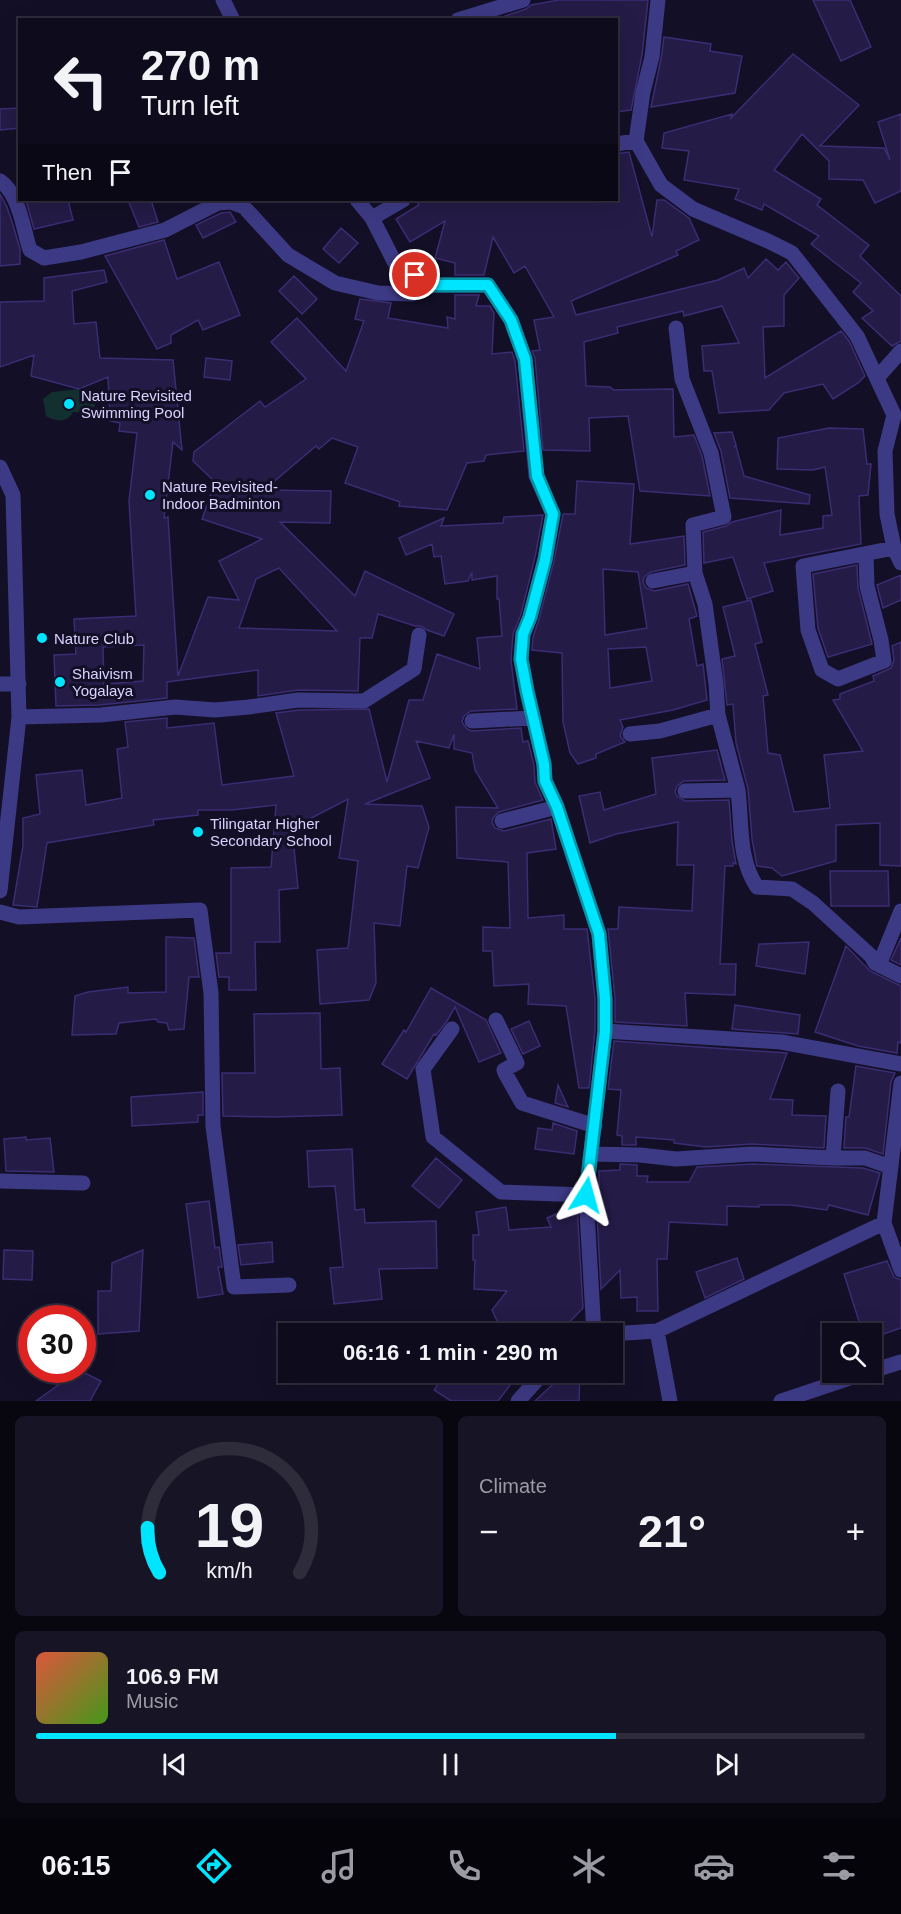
<!DOCTYPE html>
<html lang="en">
<head>
<meta charset="utf-8">
<style>
	:root { --surface:#0e0b1c; --page:#171425; --text:#f1f3f6; --muted:#9b9ba3; --line:#2e2b3b; --accent:#00e5ff }
	body { margin:0; font-family:Helvetica,sans-serif; background:var(--page); color:var(--text); height:100vh; display:flex; flex-direction:column; font-size:22px; white-space:nowrap }
	* { box-sizing:border-box; margin:0 }
	p { font-size:20px; color:var(--muted) }
	.icon { flex:none; width:33px; height:33px; fill:none; stroke:currentColor; stroke-width:2; stroke-linecap:round; stroke-linejoin:round }
	.map { position:relative; height:1401px; overflow:hidden }
	.drawer { display:flex; flex-direction:column; gap:15px; padding:15px; background:#08060f; flex:1 }
	.drawer>* { flex:none }
	.hud { position:absolute; left:18px; top:18px; width:600px; height:183px; border-radius:0px; box-shadow:0 6px 24px #0002,0 0 0 2px var(--line); background:#0e0b1c; color:var(--text); overflow:hidden }
	.buttons { position:absolute; left:822px; top:1323px; display:grid; gap:12px }
	.buttons a { display:grid; place-items:center; width:60px; height:60px; border-radius:0px; background:var(--surface); box-shadow:0 6px 24px #0002,0 0 0 2px var(--line); font-size:30px }
	.speed { position:absolute; left:18px; top:1305px; display:flex; gap:12px; font-size:30px; font-weight:700; text-align:center }
	.speed>* { display:grid; place-content:center; width:78px; height:78px; border-radius:50%; background:var(--surface); box-shadow:0 6px 24px #0002,0 0 0 2px var(--line); line-height:1 }
	.speed .limit { border:9px solid #d22; background:#fff; color:#111 }
	.pin { position:absolute; display:grid; place-items:center; width:51px; height:51px; color:#fff; margin:-26px; border:3px solid #fff; border-radius:50%; box-shadow:0 2px 6px #0007 }
	.me { position:absolute; width:66px; margin:-33px; rotate:8deg; stroke-linejoin:round; filter:drop-shadow(0 0 4px #0008) }
	.turn { display:flex; align-items:center; gap:21px; height:126px; padding:0 24px; font-size:27px }
	.turn .icon { width:78px; height:78px; stroke-width:2.5 }
	.turn b { display:block; font-size:42px; line-height:51px }
	.then { display:flex; align-items:center; height:57px; padding:0 24px; background:#0003; gap:12px; font-size:22px }
	.big { font-size:45px; font-weight:700; line-height:1.1 }
	.drawer .tile { flex:1; display:flex; flex-direction:column; justify-content:center; gap:9px; min-width:0; padding:0 21px; border-radius:9px; background:var(--page) }
	.drawer .dial { align-items:center; gap:0 }
	.dial svg { height:156px; overflow:visible; fill:none; stroke:var(--line); stroke-width:7; stroke-linecap:round; text-anchor:middle }
	.dial text { fill:var(--text); stroke:none }
	.song { display:flex; align-items:center; gap:18px }
	.cover { width:72px; height:72px; border-radius:9px; background:linear-gradient(135deg,hsl(10 70% 55%),hsl(100 70% 35%)) }
	.played { height:6px; border-radius:3px; background:linear-gradient(90deg,var(--accent) 70%,var(--line) 70%) }
	.keys { display:flex; justify-content:space-around; direction:ltr }
	.heat { display:flex; justify-content:space-between; align-items:center; font-size:33px; direction:ltr }
	.drawer .tiles { flex:1; display:grid; gap:15px; grid-template-columns:1fr 1fr }
	.tile:last-child { grid-column:span 2 }
	.trip { position:absolute; left:278px; top:1323px; width:345px; height:60px; border-radius:0px; background:var(--surface); box-shadow:0 6px 24px #0002,0 0 0 2px var(--line); font-weight:700; line-height:60px; text-align:center }
	.tabs { display:flex; height:96px; justify-content:space-around; align-items:center; background:#06040b; color:var(--muted) }
	.tabs .icon { width:42px; height:42px }
	.tabs .on { color:var(--accent) }
	.tabs b { font-size:27px; color:var(--text) }
	.map>svg:first-child { display:block }
	.green { fill:#12302f }
	.building { fill:#241b47; stroke:#3b2d73; stroke-width:1.5; fill-rule:evenodd }
	.lines { fill:none; stroke-linecap:round; stroke-linejoin:round }
	.minor { stroke:#3d3a85; stroke-width:15 }
	.route-casing { stroke:#0095a6; stroke-width:15 }
	.route { stroke:#00e5ff; stroke-width:10 }
	.poi-dot { fill:#00e5ff; stroke:#130f26; stroke-width:2 }
	.labels { text-anchor:middle; dominant-baseline:central; stroke-width:6; stroke-linejoin:round; paint-order:stroke }
	.poi-label { font-size:15px; fill:#d9d4ff; stroke:#130f26; text-anchor:start }
</style>
</head>
<body>
<div class="map">
<svg width="901" height="1401" viewBox="0 0 901 1401">
	<rect width="100%" height="100%" fill="#130f26"/>
	<path class="green" d="M 79,389 L 96,394 L 94,413 L 73,412 C 67,423 56,422 46,416 L 43,399 L 52,392 Z"/>
	<path class="building" d="M 559,0 L 648,0 L 642,55 L 631,110 L 616,112 L 616,20 L 505,20 L 505,16 L 526,9 L 531,5 Z
		M 813,0 L 850,0 L 871,47 L 841,61 Z
		M 664,37 L 711,44 L 710,51 L 742,56 L 735,93 L 651,107 L 661,59 Z
		M 793,54 L 859,105 L 820,146 L 884,148 L 890,160 L 878,122 L 901,114 L 901,191 L 875,203 L 863,180 L 829,179 L 829,161 L 802,134 L 774,170 L 821,199 L 817,205 L 869,245 L 860,256 L 901,296 L 901,341 L 892,346 L 862,318 L 873,311 L 853,292 L 861,283 L 811,244 L 819,236 L 764,204 L 762,210 L 735,199 L 739,189 L 684,180 L 689,151 L 662,148 L 664,133 L 732,114 L 731,118 Z
		M 20,108 L 20,128 L 0,130 L 0,109 Z
		M 629,152 L 652,237 L 657,200 L 664,200 L 689,218 L 699,240 L 676,251 L 678,255 L 571,301 L 576,315 L 718,280 L 744,268 L 748,278 L 766,259 L 778,270 L 786,262 L 799,278 L 784,295 L 784,326 L 763,327 L 765,378 L 841,331 L 849,341 L 865,376 L 858,383 L 833,399 L 823,384 L 784,393 L 769,410 L 719,413 L 712,371 L 704,371 L 702,346 L 739,343 L 722,306 L 684,316 L 683,311 L 617,327 L 618,333 L 584,342 L 586,386 L 610,387 L 614,390 L 673,389 L 674,437 L 694,435 L 702,456 L 710,496 L 640,491 L 628,416 L 589,418 L 590,451 L 543,450 L 535,358 L 532,351 L 540,350 L 534,320 L 554,317 L 525,266 L 514,273 L 493,237 L 484,275 L 455,275 L 455,263 L 435,258 L 445,221 L 410,242 L 396,219 L 419,205 L 416,200 L 616,200 L 616,154 Z
		M 0,194 L 7,207 L 13,225 L 20,249 L 20,264 L 0,266 Z
		M 26,200 L 68,200 L 73,220 L 34,229 Z
		M 128,200 L 151,200 L 158,222 L 139,227 Z
		M 230,212 L 236,222 L 203,238 L 196,225 L 221,213 Z
		M 341,228 L 358,243 L 339,263 L 323,249 Z
		M 164,240 L 177,279 L 219,262 L 240,315 L 203,330 L 198,320 L 171,335 L 171,343 L 157,349 L 105,256 Z
		M 104,270 L 107,282 L 72,291 L 74,324 L 96,322 L 100,358 L 173,360 L 182,450 L 173,442 L 164,518 L 168,517 L 178,676 L 208,597 L 239,600 L 219,561 L 262,539 L 202,519 L 215,482 L 193,461 L 194,452 L 260,401 L 265,407 L 306,379 L 271,342 L 297,318 L 346,371 L 364,321 L 355,319 L 360,299 L 391,303 L 388,318 L 448,328 L 447,317 L 455,319 L 455,295 L 479,295 L 476,306 L 490,306 L 494,313 L 492,354 L 512,352 L 515,361 L 524,451 L 486,455 L 484,461 L 467,463 L 447,510 L 399,506 L 400,502 L 345,483 L 358,447 L 332,438 L 319,449 L 316,446 L 264,490 L 331,491 L 330,523 L 280,522 L 355,596 L 365,571 L 454,614 L 444,636 L 427,630 L 421,626 L 415,626 L 378,614 L 372,638 L 360,638 L 358,691 L 298,690 L 258,696 L 258,670 L 167,682 L 167,698 L 100,705 L 56,706 L 54,655 L 76,654 L 74,619 L 136,616 L 129,501 L 137,433 L 119,431 L 120,423 L 110,421 L 108,377 L 79,389 L 31,376 L 34,355 L 0,367 L 0,302 L 44,301 L 44,278 ZM 279,568 L 337,631 L 239,628 L 256,579 ZM 144,645 L 143,681 L 104,684 L 103,647 Z
		M 294,276 L 317,299 L 302,314 L 279,291 Z
		M 206,358 L 232,361 L 230,380 L 204,377 Z
		M 829,428 L 863,429 L 867,464 L 871,464 L 868,495 L 859,496 L 861,544 L 764,563 L 773,591 L 747,599 L 733,557 L 704,563 L 703,532 L 726,526 L 732,522 L 781,510 L 780,535 L 823,528 L 823,516 L 832,515 L 825,467 L 813,470 L 777,469 L 778,438 Z
		M 732,432 L 736,445 L 734,447 L 736,446 L 744,476 L 810,495 L 809,504 L 730,498 L 721,451 L 714,433 Z
		M 577,481 L 634,484 L 630,544 L 684,536 L 685,565 L 651,572 L 644,577 L 643,582 L 646,588 L 654,591 L 688,584 L 697,616 L 689,619 L 697,666 L 703,664 L 707,700 L 673,710 L 620,720 L 623,727 L 620,736 L 625,742 L 596,754 L 596,758 L 578,764 L 570,753 L 563,722 L 562,653 L 532,650 L 533,637 L 539,619 L 554,561 L 563,514 L 575,514 ZM 603,569 L 638,572 L 647,628 L 605,635 ZM 646,647 L 652,681 L 610,688 L 608,649 Z
		M 543,515 L 535,557 L 521,614 L 513,634 L 511,660 L 517,709 L 471,711 L 464,716 L 462,722 L 467,729 L 472,731 L 521,728 L 523,742 L 528,741 L 534,765 L 535,782 L 543,800 L 499,812 L 493,818 L 492,823 L 495,828 L 504,831 L 551,819 L 556,849 L 527,853 L 528,918 L 564,915 L 564,929 L 587,929 L 595,999 L 595,1030 L 589,1088 L 579,1088 L 566,1006 L 528,1004 L 529,984 L 494,986 L 492,951 L 483,951 L 483,927 L 510,928 L 508,862 L 457,858 L 456,807 L 498,808 L 475,770 L 472,753 L 454,749 L 454,734 L 449,748 L 416,741 L 430,778 L 365,804 L 422,806 L 429,827 L 418,868 L 407,866 L 400,926 L 374,923 L 376,983 L 369,1000 L 320,1004 L 317,950 L 348,948 L 358,861 L 339,858 L 348,799 L 292,828 L 298,888 L 279,890 L 280,942 L 255,942 L 256,990 L 229,990 L 229,977 L 219,977 L 216,953 L 231,953 L 231,868 L 271,867 L 276,805 L 232,810 L 198,810 L 198,815 L 153,820 L 154,825 L 47,843 L 37,907 L 13,905 L 23,846 L 23,818 L 40,814 L 36,775 L 82,770 L 86,805 L 122,798 L 117,749 L 128,747 L 125,722 L 167,718 L 167,728 L 214,723 L 222,785 L 294,776 L 276,713 L 299,710 L 369,709 L 387,782 L 409,700 L 423,700 L 437,654 L 480,669 L 477,638 L 502,636 L 499,599 L 497,599 L 497,576 L 472,580 L 472,572 L 468,581 L 445,584 L 441,556 L 434,557 L 432,544 L 406,555 L 399,538 L 444,518 L 441,526 L 503,523 L 504,517 Z
		M 857,565 L 858,588 L 872,644 L 828,657 L 818,628 L 813,574 Z
		M 901,575 L 901,600 L 883,608 L 877,585 Z
		M 751,600 L 762,642 L 755,644 L 768,695 L 763,696 L 768,753 L 780,755 L 794,812 L 830,808 L 824,755 L 863,751 L 833,700 L 840,699 L 840,694 L 874,681 L 873,676 L 891,668 L 894,660 L 892,646 L 901,642 L 901,866 L 880,865 L 880,823 L 836,825 L 836,861 L 782,876 L 772,868 L 757,866 L 752,839 L 748,789 L 736,743 L 733,704 L 727,705 L 722,659 L 735,656 L 723,607 Z
		M 717,750 L 725,780 L 684,781 L 677,786 L 675,792 L 677,796 L 685,801 L 729,800 L 732,841 L 736,864 L 733,863 L 733,866 L 725,866 L 720,964 L 736,964 L 735,995 L 685,993 L 687,1026 L 615,1022 L 615,998 L 608,929 L 618,929 L 619,907 L 692,911 L 694,865 L 677,865 L 678,822 L 616,834 L 590,843 L 579,796 L 600,792 L 604,810 L 656,794 L 652,758 Z
		M 830,871 L 888,871 L 889,906 L 831,906 Z
		M 166,937 L 194,938 L 199,977 L 189,977 L 184,1029 L 169,1030 L 167,1023 L 158,1022 L 156,1019 L 119,1023 L 116,1034 L 72,1035 L 75,996 L 88,992 L 128,987 L 128,993 L 166,992 Z
		M 901,938 L 901,965 L 891,960 Z
		M 809,942 L 805,974 L 756,966 L 759,944 Z
		M 846,946 L 870,971 L 901,986 L 901,1043 L 898,1042 L 897,1053 L 858,1046 L 815,1032 Z
		M 431,988 L 486,1020 L 501,1053 L 479,1062 L 455,1007 L 447,1021 L 436,1035 L 434,1034 L 407,1079 L 382,1064 L 404,1030 L 406,1032 Z
		M 735,1005 L 800,1015 L 798,1034 L 732,1029 Z
		M 320,1013 L 321,1069 L 340,1068 L 342,1115 L 274,1117 L 223,1116 L 222,1073 L 255,1073 L 254,1014 Z
		M 529,1021 L 540,1046 L 523,1054 L 511,1029 Z
		M 614,1041 L 787,1053 L 770,1099 L 793,1100 L 792,1115 L 826,1116 L 824,1148 L 752,1144 L 706,1147 L 674,1143 L 674,1140 L 636,1137 L 636,1145 L 622,1145 L 622,1136 L 617,1135 L 621,1090 L 608,1089 Z
		M 856,1066 L 895,1073 L 891,1082 L 883,1154 L 865,1148 L 844,1148 L 846,1117 L 849,1117 Z
		M 558,1085 L 568,1107 L 555,1103 Z
		M 203,1092 L 203,1115 L 198,1115 L 198,1122 L 132,1126 L 131,1097 Z
		M 553,1123 L 577,1131 L 574,1154 L 535,1149 L 538,1128 L 552,1130 Z
		M 26,1137 L 26,1140 L 50,1138 L 54,1172 L 6,1171 L 4,1139 Z
		M 352,1149 L 355,1210 L 364,1209 L 365,1223 L 436,1221 L 437,1268 L 379,1269 L 382,1299 L 334,1304 L 330,1268 L 343,1267 L 335,1186 L 309,1187 L 307,1151 Z
		M 436,1158 L 462,1180 L 439,1208 L 412,1186 Z
		M 620,1164 L 637,1165 L 637,1176 L 648,1176 L 647,1182 L 689,1182 L 697,1167 L 752,1164 L 863,1168 L 880,1173 L 868,1215 L 829,1205 L 827,1210 L 791,1205 L 759,1205 L 759,1207 L 727,1206 L 727,1225 L 669,1222 L 667,1259 L 657,1259 L 658,1311 L 637,1311 L 637,1297 L 621,1298 L 620,1270 L 601,1289 L 596,1197 L 599,1196 L 599,1171 L 620,1170 Z
		M 209,1201 L 215,1248 L 219,1247 L 222,1267 L 218,1267 L 223,1294 L 198,1298 L 186,1204 Z
		M 577,1205 L 583,1308 L 558,1334 L 488,1334 L 497,1321 L 492,1310 L 507,1291 L 474,1289 L 475,1260 L 473,1260 L 473,1235 L 479,1235 L 476,1212 L 506,1207 L 509,1230 L 551,1227 L 547,1218 Z
		M 272,1242 L 273,1262 L 241,1265 L 238,1245 Z
		M 4,1250 L 33,1251 L 32,1280 L 3,1279 Z
		M 143,1250 L 139,1331 L 98,1334 L 98,1291 L 111,1291 L 112,1263 Z
		M 737,1258 L 744,1279 L 705,1298 L 696,1272 Z
		M 887,1261 L 894,1277 L 901,1280 L 901,1328 L 872,1338 L 872,1334 L 863,1334 L 844,1274 Z
		M 79,1370 L 101,1381 L 90,1401 L 36,1401 Z
		M 446,1372 L 520,1372 L 498,1401 L 451,1401 L 434,1390 Z
		M 566,1372 L 580,1372 L 579,1401 L 535,1401 Z"/>
	<g class="lines">
		<path class="minor" d="M 223,0 L 233,20
			M 658,0 L 652,57 L 643,92 L 636,141 L 661,185 L 693,209 L 768,241 L 792,253 L 857,336 L 894,415 L 885,451 L 887,514 L 894,548 L 901,563
			M 458,20 L 523,0
			M 616,144 L 636,141
			M 0,181 C 20,195 23,229 30,250 L 44,258 L 81,252 L 165,230 L 218,203 L 231,202 L 244,207 L 288,255 L 335,283 L 378,293 L 412,294 L 433,285
			M 357,200 L 372,218 L 396,265 L 433,285 L 488,285 L 511,320 L 525,359 L 536,476 L 553,514 L 545,559 L 530,617 L 523,635 L 521,659 L 527,691 L 544,764 L 545,781 L 557,807 L 599,934 L 605,999 L 605,1031 L 586,1195 L 594,1334
			M 372,218 L 403,200
			M 676,328 L 682,379 L 711,453 L 724,517 L 693,525 L 695,573 L 705,604 L 716,684 L 718,715
			M 877,378 L 901,351
			M 0,467 L 13,495 L 19,717 L 0,891
			M 866,555 L 867,586 L 881,640 L 884,661 L 838,679 L 822,670 L 808,630 L 803,566 L 894,548
			M 653,581 L 695,573
			M 0,684 L 19,684
			M 19,717 L 101,715 L 175,707 L 215,710 L 249,707 L 298,700 L 364,701 L 414,669 L 419,635
			M 472,721 L 532,718
			M 630,734 L 660,731 L 718,715 L 738,790
			M 685,791 L 738,790 C 742,823 738,859 757,887 L 792,889 L 813,903 L 871,956 L 875,963 L 901,976
			M 502,821 L 557,807
			M 0,912 L 19,917 L 200,910 L 211,993 L 213,1126 L 234,1287 L 289,1285
			M 879,965 L 901,911
			M 496,1020 L 517,1063 L 504,1070 L 505,1073 L 522,1103 L 595,1126
			M 452,1029 L 423,1069 L 433,1137 L 501,1192 L 586,1195
			M 605,1031 L 781,1042 L 901,1064
			M 901,1083 L 884,1223 L 901,1270
			M 591,1154 L 640,1155 L 676,1159 L 752,1154 L 833,1158 L 838,1091
			M 833,1158 L 865,1158 L 891,1167
			M 0,1181 L 83,1183
			M 657,1331 L 884,1223
			M 610,1334 L 657,1331 L 670,1401
			M 872,1371 L 901,1362
			M 518,1401 L 544,1372
			M 781,1401 L 868,1372"/>
	</g>
	<g class="lines">
		<g class="route-casing">
			<path id="route" d="M 415,275 L 433,285 L 488,285 L 511,320 L 525,359 L 537,476 L 553,514 L 545,560 L 530,617 L 523,634 L 521,659 L 527,691 L 544,764 L 545,781 L 557,807 L 599,934 L 605,999 L 605,1031 L 586,1195"/>
		</g>
		<use href="#route" class="route"/>
	</g>
	<g class="poi-dot">
		<circle cx="69" cy="404" r="6"/>
		<circle cx="150" cy="495" r="6"/>
		<circle cx="42" cy="638" r="6"/>
		<circle cx="60" cy="682" r="6"/>
		<circle cx="198" cy="832" r="6"/>
	</g>
	<g class="labels">
		<g class="poi-label">
			<text x="81" y="395">Nature Revisited<tspan x="81" dy="17">Swimming Pool</tspan></text>
			<text x="162" y="486">Nature Revisited-<tspan x="162" dy="17">Indoor Badminton</tspan></text>
			<text x="54" y="638">Nature Club</text>
			<text x="72" y="673">Shaivism<tspan x="72" dy="17">Yogalaya</tspan></text>
			<text x="210" y="823">Tilingatar Higher<tspan x="210" dy="17">Secondary School</tspan></text>
		</g>
	</g>
</svg>
<div class="buttons">
<a><svg class="icon" aria-label="search" viewBox="0 0 24 24"><circle cx="10" cy="10" r="6"/><path d="M15 15l6 6"/></svg></a>
</div>
<div class="speed"><div class="limit">30</div></div>
<div class="pin" style="left:415px;top:275px;background:#d93025"><svg class="icon" aria-label="arrive" viewBox="0 0 24 24"><path d="M6 21V4h12l-3 4 3 4H6"/></svg></div>
<svg class="me" style="left:586px;top:1195px" viewBox="-20 -20 40 40"><path d="M0-17L14 15 0 8-14 15z" fill="#00e5ff" stroke="#fff" stroke-width="4"/></svg>
<div class="trip">06:16 · 1 min · 290 m</div>
<div class="hud">
<div class="turn"><svg class="icon" aria-label="left" viewBox="0 0 24 24"><path d="M17 20v-9H6M10 6l-5 5 5 5"/></svg><div><b>270 m</b>Turn left</div></div>
<div class="then">Then<svg class="icon" aria-label="arrive" viewBox="0 0 24 24"><path d="M6 21V4h12l-3 4 3 4H6"/></svg></div>
</div>
</div>
<section class="drawer">
<div class="tiles">
<div class="tile dial"><svg viewBox="0 0 100 80">
<path d="M14 69A42 42 0 1 1 86 69"/>
<path d="M14 69A42 42 0 0 1 8 46" stroke="#00e5ff"/>
<text x="50" y="56" font-size="32" font-weight="700">19</text>
<text x="50" y="72" font-size="11">km/h</text>
</svg></div>
<div class="tile"><p>Climate</p>
<div class="heat"><a>−</a><b class="big">21°</b><a>+</a></div>
</div>
<div class="tile">
<div class="song"><i class="cover"></i><div><b>106.9 FM</b><p>Music</p></div></div>
<div class="played"></div>
<div class="keys"><svg class="icon" aria-label="previous" viewBox="0 0 24 24"><path d="M18 5L8 12l10 7zM5 5v14"/></svg><svg class="icon" aria-label="pause" viewBox="0 0 24 24"><path d="M8 5v14M16 5v14"/></svg><svg class="icon" aria-label="next" viewBox="0 0 24 24"><path d="M6 5l10 7-10 7zM19 5v14"/></svg></div>
</div>
</div>
</section>
<nav class="tabs">
<b>06:15</b>
<svg class="icon on" aria-label="directions" viewBox="0 0 24 24"><path d="M12 3l9 9-9 9-9-9zM9 14v-3h6M13 9l2 2-2 2"/></svg>
<svg class="icon" aria-label="music" viewBox="0 0 24 24"><path d="M9 18V5l10-2v13"/><circle cx="6" cy="18" r="3"/><circle cx="16" cy="16" r="3"/></svg>
<svg class="icon" aria-label="phone" viewBox="0 0 24 24"><path d="M5 4h4l2 5-3 2q2 4 5 5l2-3 5 2v4C11 20 4 13 5 4z"/></svg>
<svg class="icon" aria-label="climate" viewBox="0 0 24 24"><path d="M12 3v18M4 7l16 10M4 17L20 7"/></svg>
<svg class="icon" aria-label="car" viewBox="0 0 24 24"><path d="M5 17H2v-5l4-1 3-4h7l3 4 3 1v5h-3M9 17h6M6 11h13"/><circle cx="7" cy="17" r="2"/><circle cx="17" cy="17" r="2"/></svg>
<svg class="icon" aria-label="filters" viewBox="0 0 24 24"><path d="M4 7h16M4 17h16"/><circle cx="9" cy="7" r="2"/><circle cx="15" cy="17" r="2"/></svg>
</nav>
</body>
</html>
